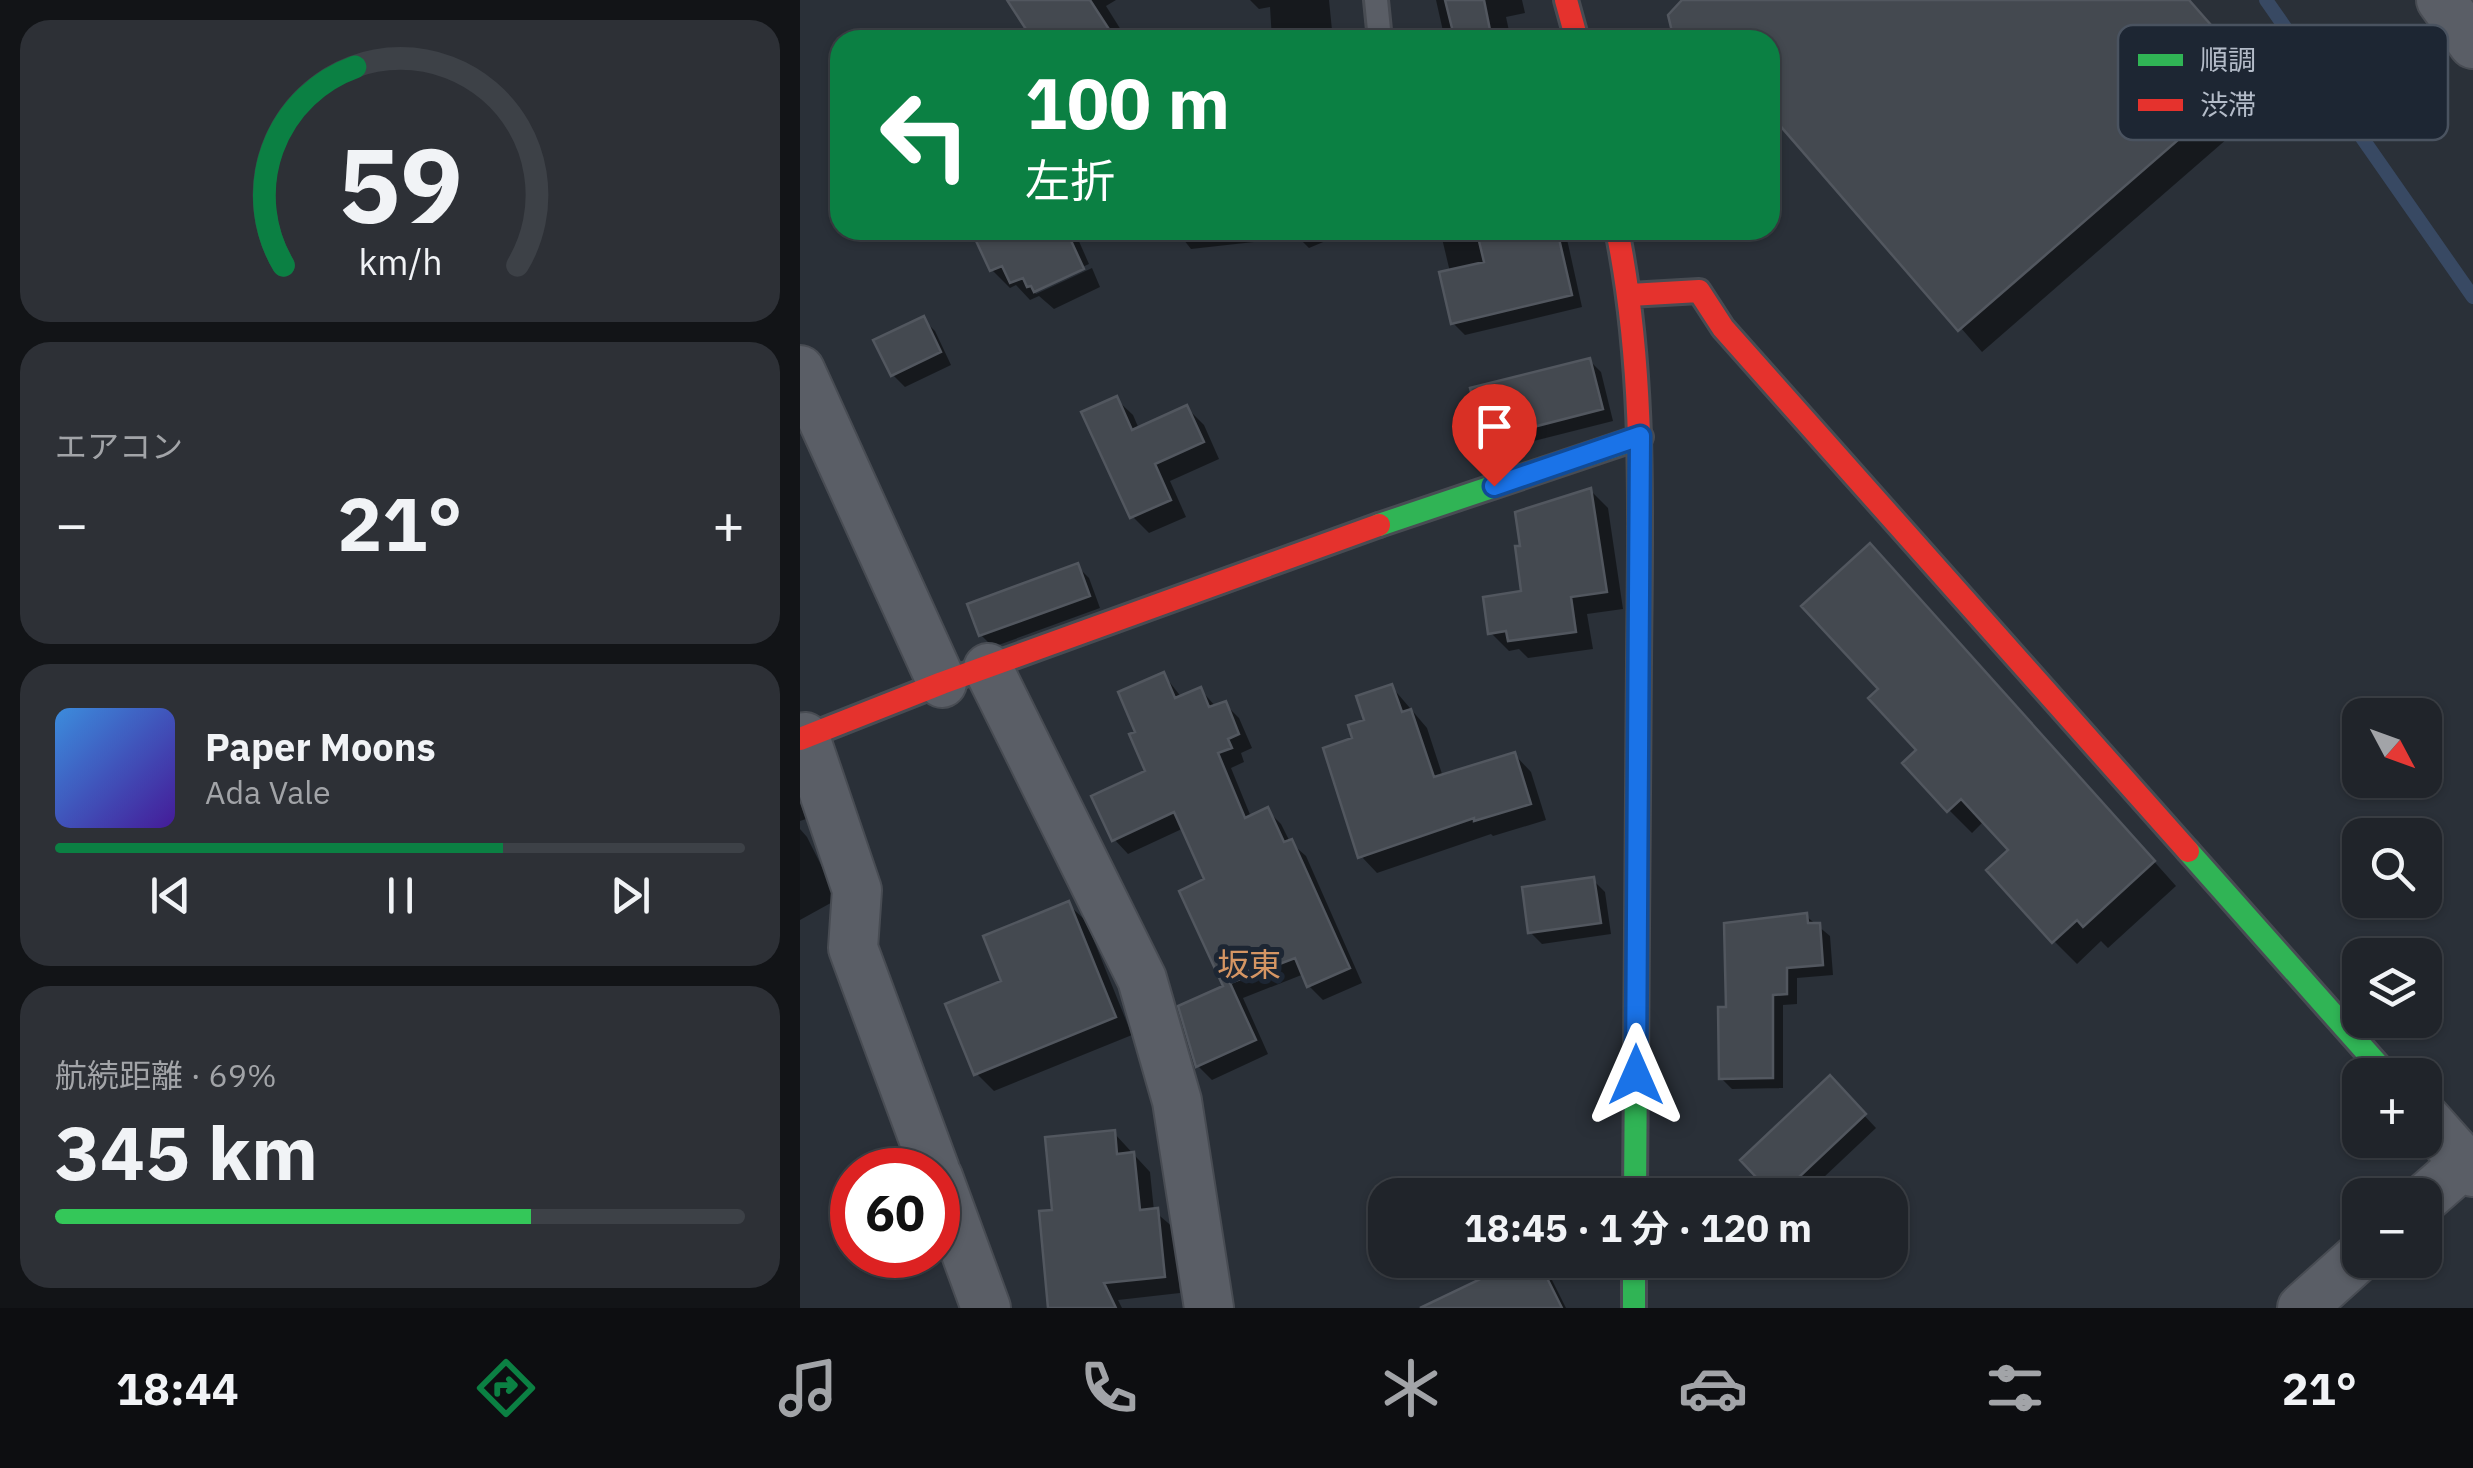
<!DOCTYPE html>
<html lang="ja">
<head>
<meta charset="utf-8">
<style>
	:root { --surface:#20242a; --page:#2d3036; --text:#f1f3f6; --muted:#a2a4a8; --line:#3d4147; --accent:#0b8043 }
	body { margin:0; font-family:"IBM Plex Sans","Noto Sans JP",sans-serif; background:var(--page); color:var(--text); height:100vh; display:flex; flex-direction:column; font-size:38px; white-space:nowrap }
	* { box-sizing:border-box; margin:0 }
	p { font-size:32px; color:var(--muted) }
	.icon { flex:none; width:55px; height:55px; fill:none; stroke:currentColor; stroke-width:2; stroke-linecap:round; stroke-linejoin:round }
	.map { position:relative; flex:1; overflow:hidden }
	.panel { display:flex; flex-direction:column; gap:20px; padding:20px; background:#121417; width:800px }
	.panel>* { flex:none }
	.guide { position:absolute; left:30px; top:30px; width:950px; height:210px; border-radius:30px; box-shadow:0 2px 8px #0004,0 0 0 2px var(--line); background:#0b8043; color:#fff; overflow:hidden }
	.needle { width:65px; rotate:131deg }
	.controls { position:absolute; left:1542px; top:698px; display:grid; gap:20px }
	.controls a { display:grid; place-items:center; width:100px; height:100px; border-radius:20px; background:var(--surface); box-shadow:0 2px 8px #0004,0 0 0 2px var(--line); font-size:50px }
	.speed { position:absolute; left:30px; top:1148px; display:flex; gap:20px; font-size:50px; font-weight:700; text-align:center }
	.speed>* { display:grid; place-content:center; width:130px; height:130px; border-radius:50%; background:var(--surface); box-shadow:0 2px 8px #0004,0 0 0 2px var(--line); line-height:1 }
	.speed .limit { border:15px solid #d22; background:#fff; color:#111 }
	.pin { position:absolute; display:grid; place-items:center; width:85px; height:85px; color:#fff; margin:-102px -42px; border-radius:50% 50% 50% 0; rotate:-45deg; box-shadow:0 0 10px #0007 }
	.pin .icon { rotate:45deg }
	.me { position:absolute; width:110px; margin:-55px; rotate:0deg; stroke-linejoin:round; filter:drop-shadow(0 0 8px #0008) }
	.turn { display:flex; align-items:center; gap:35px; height:210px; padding:0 30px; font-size:45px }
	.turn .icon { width:130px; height:130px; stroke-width:2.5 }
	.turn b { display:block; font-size:70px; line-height:85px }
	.big { font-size:75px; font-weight:700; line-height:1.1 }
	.panel .card { flex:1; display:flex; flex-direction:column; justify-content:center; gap:15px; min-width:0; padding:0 35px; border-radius:30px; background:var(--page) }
	.panel .dial { align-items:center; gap:0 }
	.dial svg { height:260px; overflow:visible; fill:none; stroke:var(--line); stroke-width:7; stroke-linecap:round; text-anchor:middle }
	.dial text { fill:var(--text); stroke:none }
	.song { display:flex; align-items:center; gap:30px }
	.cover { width:120px; height:120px; border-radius:15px; background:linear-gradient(135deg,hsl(210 70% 55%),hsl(260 70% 35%)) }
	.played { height:10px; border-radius:5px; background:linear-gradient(90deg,var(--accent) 65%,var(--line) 65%) }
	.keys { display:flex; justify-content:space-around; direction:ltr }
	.heat { display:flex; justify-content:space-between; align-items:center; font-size:55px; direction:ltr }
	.charge { height:15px; border-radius:8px; background:linear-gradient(90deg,#34c759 69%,var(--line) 0) }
	.trip { position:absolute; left:568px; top:1178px; width:540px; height:100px; border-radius:30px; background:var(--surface); box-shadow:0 2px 8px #0004,0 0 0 2px var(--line); font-weight:700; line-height:100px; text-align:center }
	.tabs { display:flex; height:160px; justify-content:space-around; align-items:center; background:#0d0e11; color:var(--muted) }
	.tabs .icon { width:70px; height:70px }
	.tabs .selected { color:var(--accent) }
	.tabs b { font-size:45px; color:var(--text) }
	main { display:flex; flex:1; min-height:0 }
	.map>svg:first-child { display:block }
	.shadow { fill:#0007 }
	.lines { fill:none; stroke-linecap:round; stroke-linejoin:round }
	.stream { stroke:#384963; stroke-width:14 }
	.building { fill:#444950; stroke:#52575f; stroke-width:2.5 }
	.lane-casing { stroke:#484c53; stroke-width:28 }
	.street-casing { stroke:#484c53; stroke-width:52 }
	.fast-casing { stroke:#484c53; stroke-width:28 }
	.jam-casing { stroke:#484c53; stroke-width:28 }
	.lane { stroke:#5a5e66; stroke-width:22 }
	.street { stroke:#5a5e66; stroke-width:48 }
	.fast { stroke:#30b455; stroke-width:22 }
	.jam { stroke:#e5322d; stroke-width:22 }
	.route-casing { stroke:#114b97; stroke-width:25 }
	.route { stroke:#1a73e8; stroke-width:18 }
	.labels { text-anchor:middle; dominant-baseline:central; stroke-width:10; stroke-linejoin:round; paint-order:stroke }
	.neighbourhood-label { font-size:32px; fill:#d59563; stroke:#1d2633 }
	.key { fill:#1d2633; stroke:#4a5360; stroke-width:2.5 }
	.key-label { font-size:28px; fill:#b4bcc9 }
</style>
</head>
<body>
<main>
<section class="panel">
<div class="card dial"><svg viewBox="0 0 100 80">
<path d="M14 69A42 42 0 1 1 86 69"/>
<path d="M14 69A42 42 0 0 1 36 8" stroke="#0b8043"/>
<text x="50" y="56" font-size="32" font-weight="700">59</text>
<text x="50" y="72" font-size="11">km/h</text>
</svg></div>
<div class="card"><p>エアコン</p>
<div class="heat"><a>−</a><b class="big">21°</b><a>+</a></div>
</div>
<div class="card">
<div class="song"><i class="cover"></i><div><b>Paper Moons</b><p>Ada Vale</p></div></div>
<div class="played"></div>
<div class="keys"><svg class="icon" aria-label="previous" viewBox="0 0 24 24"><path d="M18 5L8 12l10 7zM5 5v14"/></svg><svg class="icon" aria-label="pause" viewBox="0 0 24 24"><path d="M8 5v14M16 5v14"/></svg><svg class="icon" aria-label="next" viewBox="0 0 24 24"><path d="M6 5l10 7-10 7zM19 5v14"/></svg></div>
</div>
<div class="card"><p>航続距離 · 69%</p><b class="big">345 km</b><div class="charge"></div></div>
</section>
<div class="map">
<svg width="1673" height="1308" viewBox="0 0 1673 1308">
	<rect width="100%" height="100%" fill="#2a3038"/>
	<path class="shadow" d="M 210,0 L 316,0 L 306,6 L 321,30 L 315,34 L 320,40 L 236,40 Z
		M 450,0 L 529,0 L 533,40 L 472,40 L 470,7 L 459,9 Z
		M 636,0 L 722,0 L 725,13 L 706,17 L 711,40 L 645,40 Z
		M 885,0 L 1389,0 L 1474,98 L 1182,352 L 970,110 L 970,40 L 877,40 Z
		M 183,230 L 274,230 L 289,264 L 232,290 L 236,294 L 292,268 L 300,287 L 254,309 L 239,296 L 230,300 L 216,285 L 210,288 L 192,270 Z
		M 376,230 L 552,230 L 509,248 L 498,237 L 391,249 Z
		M 640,230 L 765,230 L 782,307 L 665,335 L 653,323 L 650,272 Z
		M 123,319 L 135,331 L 151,365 L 105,387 L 93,375 Z
		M 789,360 L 801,372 L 813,421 L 698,450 L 686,438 Z
		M 316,399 L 333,415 L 339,429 L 387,408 L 404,425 L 419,459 L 370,481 L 386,517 L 349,533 L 333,517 Z
		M 791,491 L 808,508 L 823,609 L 787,614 L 793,649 L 728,658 L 719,649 L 709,651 L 691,633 L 724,593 Z
		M 277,566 L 289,578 L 300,608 L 193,647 L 181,635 Z
		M 1093,569 L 1376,886 L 1308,948 L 1301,941 L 1277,964 L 1254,941 L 1211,851 L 1184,821 L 1172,833 L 1149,810 L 1119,750 L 1081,690 Z
		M 364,675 L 382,698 L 401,690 L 416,707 L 425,704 L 439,718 L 452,748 L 441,753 L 444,762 L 431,768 L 451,817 L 467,810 L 481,824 L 490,842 L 506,856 L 562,983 L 523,1000 L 509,986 L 504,974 L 443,998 L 468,1054 L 412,1080 L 398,1066 L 426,987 L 408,880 L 384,828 L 328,854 L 314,839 L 348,772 L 338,733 Z
		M 592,687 L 627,728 L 643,777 L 715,755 L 731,772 L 746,820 L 693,836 L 691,834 L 577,873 L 561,856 L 555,740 Z
		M 0,802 L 6,819 L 0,821 Z
		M 0,829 L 7,837 L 38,899 L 0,920 Z
		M 793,880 L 805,892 L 811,934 L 742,944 L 730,932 Z
		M 268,904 L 286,921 L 332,1035 L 194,1091 L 176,1073 L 204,982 Z
		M 1006,916 L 1030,936 L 1033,975 L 997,978 L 997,1004 L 983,1005 L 983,1088 L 932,1089 L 921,1078 L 928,1009 Z
		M 1030,1079 L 1076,1128 L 1005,1195 L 976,1195 Z
		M 314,1133 L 350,1172 L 354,1211 L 374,1228 L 380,1293 L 318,1300 L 322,1308 L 251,1308 L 255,1212 Z
		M 725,1260 L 738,1260 L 746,1268 L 766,1308 L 656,1308 Z"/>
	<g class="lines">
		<path class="stream" d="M 1466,0 L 1673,297"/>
	</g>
	<path class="building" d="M 207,0 L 290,0 L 316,40 L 233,40 Z
		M 645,0 L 684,0 L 692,40 L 655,40 Z
		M 882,0 L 1389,0 L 1454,74 L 1158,331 L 970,114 L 970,40 L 874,40 L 868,15 Z
		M 171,230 L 276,230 L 268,234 L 284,269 L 234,292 L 231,286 L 227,287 L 223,278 L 210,283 L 202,266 L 190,271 Z
		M 681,230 L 757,230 L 772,295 L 651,324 L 639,272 L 684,262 L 678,237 L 682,236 Z
		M 124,316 L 141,352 L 91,376 L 73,340 Z
		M 790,358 L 803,409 L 683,440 L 670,388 Z
		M 317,396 L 332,430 L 387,405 L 404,442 L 355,464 L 371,500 L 330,518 L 281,412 Z
		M 791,488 L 807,592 L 771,597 L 776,632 L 708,641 L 706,631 L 688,634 L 683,597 L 721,591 L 715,546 L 720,546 L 715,512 Z
		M 1070,543 L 1355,861 L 1283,927 L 1277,920 L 1252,943 L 1186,870 L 1208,850 L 1161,799 L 1147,812 L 1102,763 L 1116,750 L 1068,698 L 1078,689 L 1001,606 Z
		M 278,563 L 290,596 L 179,636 L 167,604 Z
		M 364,672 L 375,698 L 401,687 L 409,707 L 426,701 L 439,734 L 428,739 L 432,748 L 418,753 L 445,818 L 468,807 L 484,842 L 492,839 L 550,968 L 507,987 L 495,958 L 430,983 L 456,1040 L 396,1067 L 378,1006 L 423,986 L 379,891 L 404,879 L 374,812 L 312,841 L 291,796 L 345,771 L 329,734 L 335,732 L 318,692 Z
		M 592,684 L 602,712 L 611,709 L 634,777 L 715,752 L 731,804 L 674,821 L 674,818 L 558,858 L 523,748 L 552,738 L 548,725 L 564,720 L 556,696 Z
		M 794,877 L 801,923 L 728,933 L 722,887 Z
		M 269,901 L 316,1017 L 174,1075 L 145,1004 L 201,981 L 183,936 Z
		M 1007,913 L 1008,923 L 1020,923 L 1023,965 L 987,968 L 987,994 L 973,995 L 973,1078 L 919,1079 L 918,1007 L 926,1007 L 924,923 Z
		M 1030,1075 L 1066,1114 L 980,1195 L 973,1195 L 940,1160 Z
		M 315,1130 L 317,1154 L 334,1152 L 340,1210 L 358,1208 L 365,1277 L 304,1283 L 316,1308 L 248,1308 L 239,1211 L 252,1210 L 245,1137 Z
		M 720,1260 L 738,1260 L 762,1308 L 620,1308 Z"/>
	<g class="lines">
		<g class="lane-casing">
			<path id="lane" d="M 576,0 L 580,40"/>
		</g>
		<g class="street-casing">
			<path id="street" d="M 1641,0 L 1673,44
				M 0,370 L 142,683
				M 188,668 L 342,979 L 377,1101 L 409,1308
				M 5,737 L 57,890 L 53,948 L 135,1170
				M 1625,1118 L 1673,1172
				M 138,1177 L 186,1308
				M 1625,1198 L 1665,1163
				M 1502,1308 L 1560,1256"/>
		</g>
		<g class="fast-casing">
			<path id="fast" d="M 579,525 L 841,437
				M 1388,851 L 1587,1075
				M 835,1195 L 839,662
				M 834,1260 L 834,1308"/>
		</g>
		<g class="jam-casing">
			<path id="jam" d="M 766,0 L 777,40
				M 817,230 C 846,373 840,517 839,662
				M 830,295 L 899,291 L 923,328 L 1388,851
				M 0,739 L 142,683 L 579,525"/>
		</g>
		<use href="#lane" class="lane"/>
		<use href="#street" class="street"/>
		<use href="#fast" class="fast"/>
		<use href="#jam" class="jam"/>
	</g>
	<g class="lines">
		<g class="route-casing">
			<path id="route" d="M 694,486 L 840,436 L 836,1075"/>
		</g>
		<use href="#route" class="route"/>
	</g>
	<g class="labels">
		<g class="neighbourhood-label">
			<text x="449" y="964">坂東</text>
		</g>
	</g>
	<rect x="1318" y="25" width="330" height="115" rx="15" class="key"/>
	<rect x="1338" y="54" width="45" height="12" fill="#30b455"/>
	<rect x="1338" y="99" width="45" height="12" fill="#e5322d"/>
	<g class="key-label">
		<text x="1400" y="70">順調</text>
		<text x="1400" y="115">渋滞</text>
	</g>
</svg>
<div class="controls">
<a><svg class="needle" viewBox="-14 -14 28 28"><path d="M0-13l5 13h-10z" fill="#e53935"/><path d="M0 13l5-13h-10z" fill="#a2a4a8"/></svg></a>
<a><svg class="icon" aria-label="search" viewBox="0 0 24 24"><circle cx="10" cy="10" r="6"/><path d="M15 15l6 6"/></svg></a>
<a><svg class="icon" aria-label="layers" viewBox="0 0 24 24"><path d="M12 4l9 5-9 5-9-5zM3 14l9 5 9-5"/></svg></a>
<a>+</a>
<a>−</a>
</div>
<div class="speed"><div class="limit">60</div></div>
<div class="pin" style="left:694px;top:486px;background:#d93025"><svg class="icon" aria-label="arrive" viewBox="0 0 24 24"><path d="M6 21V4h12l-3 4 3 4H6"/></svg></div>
<svg class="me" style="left:836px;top:1075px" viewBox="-20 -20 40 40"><path d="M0-17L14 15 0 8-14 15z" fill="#1a73e8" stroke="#fff" stroke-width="4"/></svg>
<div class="trip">18:45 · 1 分 · 120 m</div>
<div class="guide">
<div class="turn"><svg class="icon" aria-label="left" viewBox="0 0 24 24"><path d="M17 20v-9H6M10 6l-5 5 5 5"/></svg><div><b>100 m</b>左折</div></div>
</div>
</div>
</main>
<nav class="tabs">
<b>18:44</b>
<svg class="icon selected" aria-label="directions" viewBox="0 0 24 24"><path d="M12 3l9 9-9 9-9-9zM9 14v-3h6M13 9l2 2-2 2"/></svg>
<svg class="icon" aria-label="music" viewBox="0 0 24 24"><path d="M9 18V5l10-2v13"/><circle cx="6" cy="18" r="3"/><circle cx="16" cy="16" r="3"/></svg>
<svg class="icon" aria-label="phone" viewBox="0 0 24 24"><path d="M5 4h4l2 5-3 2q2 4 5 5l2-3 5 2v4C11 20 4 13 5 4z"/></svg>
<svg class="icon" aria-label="climate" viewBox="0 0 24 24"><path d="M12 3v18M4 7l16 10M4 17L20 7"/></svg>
<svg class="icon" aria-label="car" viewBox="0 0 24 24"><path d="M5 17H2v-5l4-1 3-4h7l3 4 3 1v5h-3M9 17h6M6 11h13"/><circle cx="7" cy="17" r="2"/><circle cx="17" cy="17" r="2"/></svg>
<svg class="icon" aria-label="filters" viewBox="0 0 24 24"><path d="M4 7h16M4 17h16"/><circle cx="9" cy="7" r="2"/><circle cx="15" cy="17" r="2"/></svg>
<b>21°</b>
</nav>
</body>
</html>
